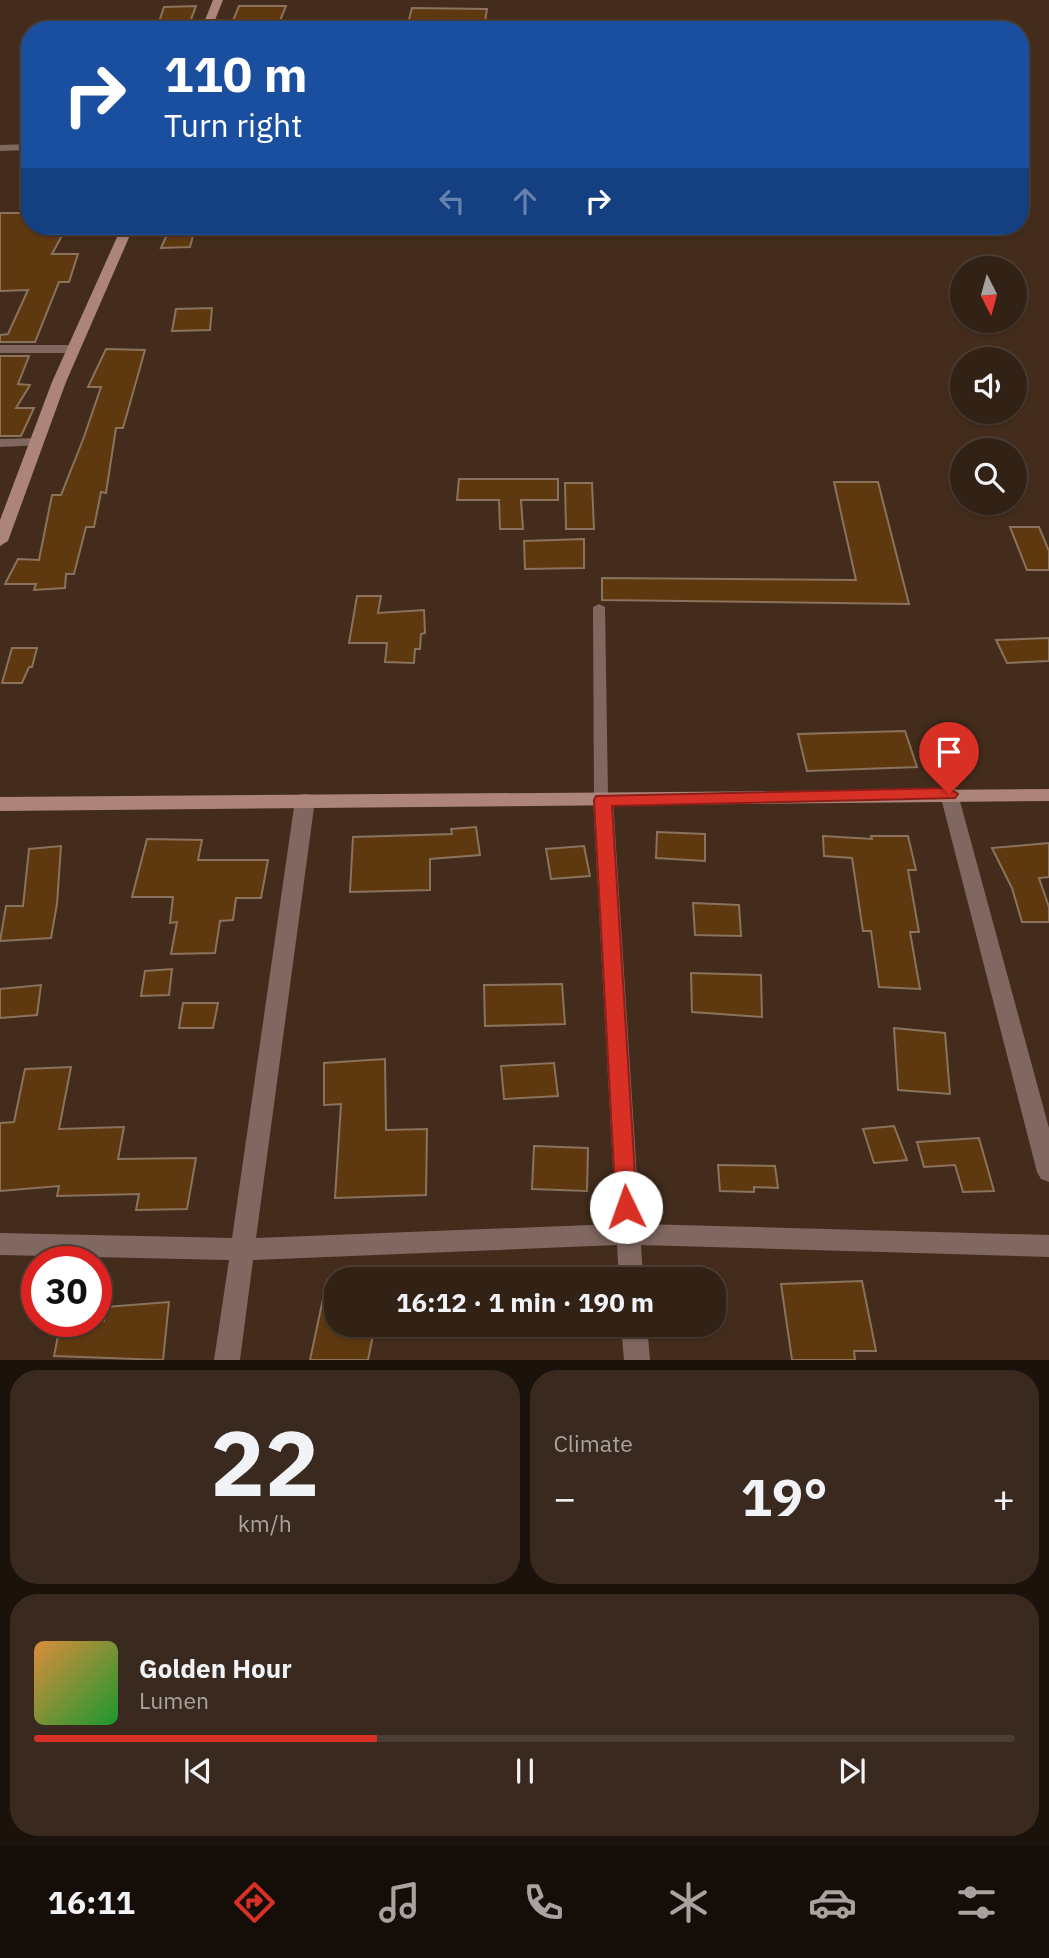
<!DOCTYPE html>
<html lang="en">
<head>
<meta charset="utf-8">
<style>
	:root { --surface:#322115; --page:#3a291e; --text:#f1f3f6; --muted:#a8a3a0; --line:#4d3e34; --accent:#d93025 }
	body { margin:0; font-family:"IBM Plex Sans",sans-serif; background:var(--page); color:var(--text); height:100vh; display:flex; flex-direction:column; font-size:26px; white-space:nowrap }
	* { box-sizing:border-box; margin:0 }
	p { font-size:23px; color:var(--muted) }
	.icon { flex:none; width:38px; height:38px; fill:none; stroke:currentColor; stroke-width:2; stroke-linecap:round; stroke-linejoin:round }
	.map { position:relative; height:1360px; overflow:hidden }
	.details { display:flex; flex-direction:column; gap:10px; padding:10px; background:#1c120c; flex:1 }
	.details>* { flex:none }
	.top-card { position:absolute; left:21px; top:21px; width:1008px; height:214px; border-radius:28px; box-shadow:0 2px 5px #0004,0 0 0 2px var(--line); background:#1a4fa0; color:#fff; overflow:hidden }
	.needle { width:46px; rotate:174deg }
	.buttons { position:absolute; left:950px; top:256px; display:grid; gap:14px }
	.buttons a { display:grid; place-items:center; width:77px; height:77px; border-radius:50%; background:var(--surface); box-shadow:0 2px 5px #0004,0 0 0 2px var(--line); font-size:35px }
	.speed { position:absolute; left:21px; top:1246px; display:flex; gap:14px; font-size:35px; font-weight:700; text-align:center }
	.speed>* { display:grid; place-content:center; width:91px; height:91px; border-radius:50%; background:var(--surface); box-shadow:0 2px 5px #0004,0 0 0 2px var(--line); line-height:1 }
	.speed .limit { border:10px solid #d22; background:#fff; color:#111 }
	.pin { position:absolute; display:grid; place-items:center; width:60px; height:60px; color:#fff; margin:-72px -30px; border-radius:50% 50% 50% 0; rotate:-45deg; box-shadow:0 0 7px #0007 }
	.pin .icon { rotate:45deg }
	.me { position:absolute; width:77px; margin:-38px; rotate:357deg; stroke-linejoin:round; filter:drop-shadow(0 0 5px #0008) }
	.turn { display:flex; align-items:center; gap:24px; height:147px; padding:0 28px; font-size:32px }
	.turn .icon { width:91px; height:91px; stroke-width:2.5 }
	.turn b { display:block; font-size:49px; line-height:60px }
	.lanes { display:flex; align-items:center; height:66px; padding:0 28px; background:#0003; justify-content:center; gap:35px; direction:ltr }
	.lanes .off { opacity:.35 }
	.big { font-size:52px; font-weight:800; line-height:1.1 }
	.details .widget { flex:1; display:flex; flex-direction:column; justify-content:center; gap:10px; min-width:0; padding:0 24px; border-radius:28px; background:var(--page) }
	.details .dial { align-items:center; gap:0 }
	.dial b { font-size:91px; line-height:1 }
	.song { display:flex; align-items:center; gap:21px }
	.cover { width:84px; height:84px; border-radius:10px; background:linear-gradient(135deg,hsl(30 70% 55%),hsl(130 70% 35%)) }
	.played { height:7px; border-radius:4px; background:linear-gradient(90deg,var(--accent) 35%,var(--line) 35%) }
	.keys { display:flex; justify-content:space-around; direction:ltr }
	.heat { display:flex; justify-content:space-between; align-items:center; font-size:38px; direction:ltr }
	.details .tiles { flex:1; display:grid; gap:10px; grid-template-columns:1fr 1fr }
	.widget:last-child { grid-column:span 2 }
	.trip { position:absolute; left:324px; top:1267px; width:402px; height:70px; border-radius:28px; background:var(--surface); box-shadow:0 2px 5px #0004,0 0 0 2px var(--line); font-weight:800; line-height:70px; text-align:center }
	.dock { display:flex; height:112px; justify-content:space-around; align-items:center; background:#140d08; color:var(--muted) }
	.dock .icon { width:49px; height:49px }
	.dock .current { color:var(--accent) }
	.dock b { font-size:32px; color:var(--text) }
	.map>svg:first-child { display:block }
	.building { fill:#5e390f; stroke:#8a725d; stroke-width:2 }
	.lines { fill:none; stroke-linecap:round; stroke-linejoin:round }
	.lane { fill:#806760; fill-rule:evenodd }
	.street { fill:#806760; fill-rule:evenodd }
	.secondary { fill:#ac847a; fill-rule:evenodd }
	.route { fill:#d93025; stroke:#8d1f18; stroke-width:2 }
</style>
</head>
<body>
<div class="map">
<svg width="1049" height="1360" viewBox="0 0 1049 1360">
	<rect width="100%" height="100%" fill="#432c1c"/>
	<path class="building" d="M 196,6 L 187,30 L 157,28 L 164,7 Z
		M 239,6 L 286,6 L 277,28 L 229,30 Z
		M 412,8 L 487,9 L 484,28 L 419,30 L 419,27 L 407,27 Z
		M 0,213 L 30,213 L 30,227 L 66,228 L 52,254 L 78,254 L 69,282 L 59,282 L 35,342 L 0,342 L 0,335 L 8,334 L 28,290 L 0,291 Z
		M 170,228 L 195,228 L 190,247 L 161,248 Z
		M 212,308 L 210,330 L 172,331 L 176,309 Z
		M 106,349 L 145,350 L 123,428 L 116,428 L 106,493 L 101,492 L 94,527 L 86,527 L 74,574 L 66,574 L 65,588 L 34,590 L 36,584 L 5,584 L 18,559 L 39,560 L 52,495 L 61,495 L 84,437 L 101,387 L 88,387 Z
		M 0,356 L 29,356 L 18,384 L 30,385 L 16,408 L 34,408 L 21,436 L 0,436 Z
		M 459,479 L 558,479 L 558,500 L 521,500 L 523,529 L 500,529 L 499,500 L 457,500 Z
		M 834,482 L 878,482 L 909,604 L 602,600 L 602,578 L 856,580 Z
		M 565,483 L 592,483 L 594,529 L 566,529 Z
		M 1010,527 L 1039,527 L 1049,551 L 1049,570 L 1027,570 Z
		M 584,539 L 584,568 L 525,569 L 524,541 Z
		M 357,596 L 381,596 L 378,613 L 424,610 L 425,633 L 421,634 L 420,649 L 415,649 L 414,663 L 385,662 L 387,643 L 349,643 Z
		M 1049,638 L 1049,661 L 1007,663 L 996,640 Z
		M 12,648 L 37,648 L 32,667 L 29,667 L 22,683 L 2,683 Z
		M 905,731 L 917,767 L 807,771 L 798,734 Z
		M 476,827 L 480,855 L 430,859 L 430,890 L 350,892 L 353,837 L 452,834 L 451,829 Z
		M 657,832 L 705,834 L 705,861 L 656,858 Z
		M 823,836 L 872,839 L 871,836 L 908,836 L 916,870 L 908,870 L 919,932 L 910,932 L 920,989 L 879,987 L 871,931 L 863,931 L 852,858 L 824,856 Z
		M 147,839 L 202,840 L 198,860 L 268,860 L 261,898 L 236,898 L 233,920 L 220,921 L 215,953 L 171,954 L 177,922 L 170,923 L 173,897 L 132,897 Z
		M 1049,843 L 1049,877 L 1039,878 L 1049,907 L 1049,922 L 1022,922 L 1012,888 L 992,848 Z
		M 61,846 L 57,904 L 51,938 L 0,941 L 6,906 L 23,906 L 29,849 Z
		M 584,846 L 590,876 L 551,879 L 546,849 Z
		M 693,903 L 739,905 L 741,936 L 695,935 Z
		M 172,969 L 169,995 L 141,996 L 145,971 Z
		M 691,973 L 761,975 L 762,1017 L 692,1012 Z
		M 562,984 L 565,1024 L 485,1026 L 484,985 Z
		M 41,985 L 37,1015 L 0,1018 L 0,989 Z
		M 183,1003 L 218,1003 L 213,1028 L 179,1028 Z
		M 894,1028 L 945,1033 L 950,1094 L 898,1090 Z
		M 385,1059 L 386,1130 L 427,1129 L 426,1195 L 335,1198 L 341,1104 L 324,1105 L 324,1063 Z
		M 554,1063 L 558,1096 L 504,1099 L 501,1066 Z
		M 71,1067 L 59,1129 L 124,1127 L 118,1159 L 196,1158 L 187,1209 L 136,1210 L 139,1194 L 57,1196 L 59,1186 L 0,1191 L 0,1123 L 14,1122 L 25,1069 Z
		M 894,1126 L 907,1160 L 874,1163 L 863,1129 Z
		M 979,1138 L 994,1191 L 963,1192 L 955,1165 L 924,1167 L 917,1142 Z
		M 534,1146 L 588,1148 L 587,1191 L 532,1189 Z
		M 718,1165 L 775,1166 L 778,1188 L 754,1187 L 754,1192 L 720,1191 Z
		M 327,1280 L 336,1281 L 336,1325 L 375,1325 L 368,1360 L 310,1360 Z
		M 862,1281 L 876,1351 L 854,1351 L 855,1360 L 792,1360 L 781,1284 Z
		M 169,1302 L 163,1360 L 54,1356 L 61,1321 L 104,1321 L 106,1307 Z"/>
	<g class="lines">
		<path class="lane" d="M 599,604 L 605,607 L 608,796 L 606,799 L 596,799 L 594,796 L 593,607 Z"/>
		<path class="street" d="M 30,144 L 30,150 L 0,151 L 0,145 Z
			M 0,345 L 73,345 L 80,349 L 73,353 L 0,353 Z
			M 37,438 L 42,439 L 44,442 L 42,445 L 0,447 L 0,439 Z
			M 949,788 L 956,789 L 958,794 L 1049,1128 L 1049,1182 L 1041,1179 L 1037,1172 L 940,794 L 942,789 Z
			M 305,794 L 312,795 L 315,800 L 256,1238 L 616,1224 L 593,800 L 596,795 L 610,795 L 613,800 L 640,1224 L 1049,1235 L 1049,1257 L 641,1245 L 643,1279 L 619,1279 L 617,1245 L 253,1260 L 240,1360 L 214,1360 L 229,1260 L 0,1255 L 0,1233 L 232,1238 L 295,800 L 298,795 Z
			M 621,1325 L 647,1325 L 650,1360 L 624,1360 Z"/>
		<path class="secondary" d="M 213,0 L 223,0 L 211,30 L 201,30 Z
			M 122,226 L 134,226 L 66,382 L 8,541 L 0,546 L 0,520 L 52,382 Z
			M 1049,789 L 1049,801 L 0,811 L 0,797 Z"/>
	</g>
	<path class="route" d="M 949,788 L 958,794 L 955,798 L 612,806 L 637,1207 L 634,1214 L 626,1216 L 619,1214 L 616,1207 L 594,800 L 596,796 Z"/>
</svg>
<div class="buttons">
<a><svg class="needle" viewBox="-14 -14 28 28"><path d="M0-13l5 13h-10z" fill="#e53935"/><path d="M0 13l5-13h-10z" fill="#a8a3a0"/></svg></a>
<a><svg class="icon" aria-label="sound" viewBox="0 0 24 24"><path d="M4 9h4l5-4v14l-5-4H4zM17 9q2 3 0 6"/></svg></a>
<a><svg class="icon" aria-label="search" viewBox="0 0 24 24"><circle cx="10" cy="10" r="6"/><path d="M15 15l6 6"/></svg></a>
</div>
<div class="speed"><div class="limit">30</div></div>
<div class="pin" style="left:949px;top:794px;background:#d93025"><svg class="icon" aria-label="arrive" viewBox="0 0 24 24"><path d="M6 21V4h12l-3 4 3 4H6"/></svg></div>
<svg class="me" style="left:626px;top:1207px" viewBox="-20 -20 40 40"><circle r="19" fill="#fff"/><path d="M0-13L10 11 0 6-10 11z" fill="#d93025"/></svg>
<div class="trip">16:12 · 1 min · 190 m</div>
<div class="top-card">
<div class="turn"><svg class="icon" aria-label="right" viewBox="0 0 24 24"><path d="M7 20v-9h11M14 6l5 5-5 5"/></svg><div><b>110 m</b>Turn right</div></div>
<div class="lanes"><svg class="icon off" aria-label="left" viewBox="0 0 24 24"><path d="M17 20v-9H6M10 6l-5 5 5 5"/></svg><svg class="icon off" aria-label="ahead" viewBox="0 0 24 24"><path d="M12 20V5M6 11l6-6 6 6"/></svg><svg class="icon" aria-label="right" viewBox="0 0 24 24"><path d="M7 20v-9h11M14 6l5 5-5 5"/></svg></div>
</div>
</div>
<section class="details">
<div class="tiles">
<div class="widget dial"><b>22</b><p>km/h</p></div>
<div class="widget"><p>Climate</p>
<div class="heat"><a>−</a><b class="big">19°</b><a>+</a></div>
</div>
<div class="widget">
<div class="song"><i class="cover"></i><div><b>Golden Hour</b><p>Lumen</p></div></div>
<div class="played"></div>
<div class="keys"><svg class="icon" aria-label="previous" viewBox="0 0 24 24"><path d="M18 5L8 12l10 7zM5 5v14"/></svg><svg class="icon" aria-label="pause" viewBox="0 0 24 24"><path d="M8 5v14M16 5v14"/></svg><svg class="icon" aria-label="next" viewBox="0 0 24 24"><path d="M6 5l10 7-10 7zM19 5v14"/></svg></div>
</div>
</div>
</section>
<nav class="dock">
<b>16:11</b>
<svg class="icon current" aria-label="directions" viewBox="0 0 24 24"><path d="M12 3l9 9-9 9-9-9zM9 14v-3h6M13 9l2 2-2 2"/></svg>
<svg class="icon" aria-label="music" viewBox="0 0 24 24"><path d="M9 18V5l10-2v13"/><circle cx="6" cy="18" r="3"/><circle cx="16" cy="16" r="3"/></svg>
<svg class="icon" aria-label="phone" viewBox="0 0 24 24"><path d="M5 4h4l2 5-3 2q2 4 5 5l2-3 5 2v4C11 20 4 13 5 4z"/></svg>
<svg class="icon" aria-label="climate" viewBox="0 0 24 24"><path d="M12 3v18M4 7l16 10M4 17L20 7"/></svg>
<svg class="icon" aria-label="car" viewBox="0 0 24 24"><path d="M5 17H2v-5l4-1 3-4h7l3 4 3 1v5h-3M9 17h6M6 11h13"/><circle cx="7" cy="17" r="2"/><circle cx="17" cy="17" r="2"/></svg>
<svg class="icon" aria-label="filters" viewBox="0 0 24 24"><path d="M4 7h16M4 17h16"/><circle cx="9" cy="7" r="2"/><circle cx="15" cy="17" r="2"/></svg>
</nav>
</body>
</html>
